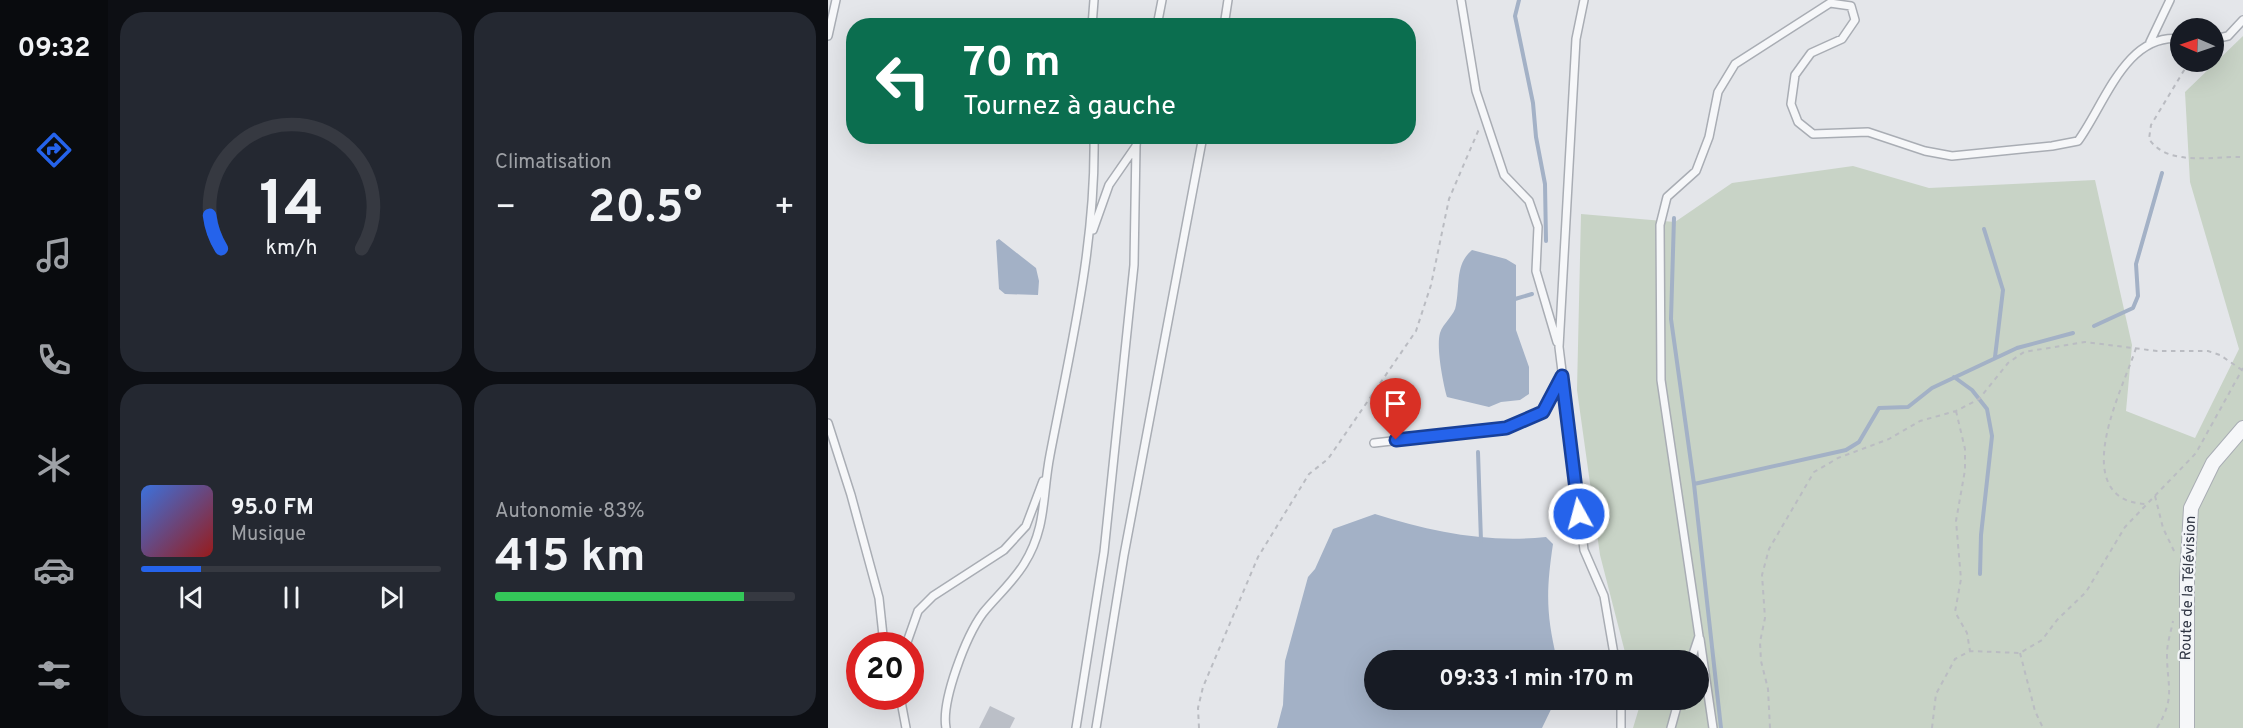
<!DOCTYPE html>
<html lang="fr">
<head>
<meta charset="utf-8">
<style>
	:root { --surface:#171b24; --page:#242831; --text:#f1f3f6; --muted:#9ea1a6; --line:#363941; --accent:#2563eb }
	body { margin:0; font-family:Overpass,sans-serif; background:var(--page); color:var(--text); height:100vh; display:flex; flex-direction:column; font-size:22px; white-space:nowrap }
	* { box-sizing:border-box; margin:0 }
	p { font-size:20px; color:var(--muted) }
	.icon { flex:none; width:33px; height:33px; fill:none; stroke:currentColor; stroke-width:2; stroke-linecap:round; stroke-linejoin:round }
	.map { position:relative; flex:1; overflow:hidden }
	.panel { display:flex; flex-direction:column; gap:12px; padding:12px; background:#0d0f14; width:720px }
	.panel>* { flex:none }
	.hud { position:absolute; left:18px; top:18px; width:570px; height:126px; border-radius:24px; box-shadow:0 6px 24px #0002; background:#0b6e4f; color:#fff; overflow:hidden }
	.needle { width:39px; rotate:272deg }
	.fabs { position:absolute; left:1342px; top:18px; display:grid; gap:12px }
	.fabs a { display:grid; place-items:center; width:54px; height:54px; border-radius:50%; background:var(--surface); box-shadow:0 6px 24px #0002; font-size:30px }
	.speed { position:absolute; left:18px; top:632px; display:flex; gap:12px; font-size:30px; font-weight:700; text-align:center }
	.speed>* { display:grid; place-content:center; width:78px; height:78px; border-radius:50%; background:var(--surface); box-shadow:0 6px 24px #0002; line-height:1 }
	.speed .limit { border:9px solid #d22; background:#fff; color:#111 }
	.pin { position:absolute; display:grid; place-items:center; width:51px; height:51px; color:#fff; margin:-62px -26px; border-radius:50% 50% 50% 0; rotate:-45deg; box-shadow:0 0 6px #0007 }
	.pin .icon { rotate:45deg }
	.me { position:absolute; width:66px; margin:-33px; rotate:353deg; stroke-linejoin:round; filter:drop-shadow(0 0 4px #0008) }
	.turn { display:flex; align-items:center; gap:21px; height:126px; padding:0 18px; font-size:27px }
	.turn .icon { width:78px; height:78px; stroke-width:2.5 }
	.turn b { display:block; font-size:42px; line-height:51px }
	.big { font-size:45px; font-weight:700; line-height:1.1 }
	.panel .card { flex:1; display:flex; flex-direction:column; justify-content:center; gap:9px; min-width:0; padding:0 21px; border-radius:24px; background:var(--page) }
	.panel .dial { align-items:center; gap:0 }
	.dial svg { height:156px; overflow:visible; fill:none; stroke:var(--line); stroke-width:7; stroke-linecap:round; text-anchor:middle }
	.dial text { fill:var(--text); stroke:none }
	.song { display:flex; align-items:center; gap:18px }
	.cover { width:72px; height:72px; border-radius:9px; background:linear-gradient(135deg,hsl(220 70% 55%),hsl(0 70% 35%)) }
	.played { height:6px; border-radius:3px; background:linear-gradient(90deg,var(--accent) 20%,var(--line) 20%) }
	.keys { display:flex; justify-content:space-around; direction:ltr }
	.heat { display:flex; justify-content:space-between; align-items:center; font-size:33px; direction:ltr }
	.charge { height:9px; border-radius:4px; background:linear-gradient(90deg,#34c759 83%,var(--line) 0) }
	.panel .tiles { flex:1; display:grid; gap:12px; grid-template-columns:repeat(2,1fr) }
	.trip { position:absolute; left:536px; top:650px; width:345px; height:60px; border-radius:30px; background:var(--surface); box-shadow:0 6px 24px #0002; font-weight:700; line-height:60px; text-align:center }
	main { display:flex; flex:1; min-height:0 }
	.dock { display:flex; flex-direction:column; width:108px; justify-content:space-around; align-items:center; background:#090b0e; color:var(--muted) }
	.dock .icon { width:42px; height:42px }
	.dock .on { color:var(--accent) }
	.dock b { font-size:27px; color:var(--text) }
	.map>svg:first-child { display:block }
	.green { fill:#c8d3c6 }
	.water { fill:#a3b1c6 }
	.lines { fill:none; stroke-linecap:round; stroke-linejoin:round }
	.stream { stroke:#a3b1c6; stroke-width:4 }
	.building { fill:#bbbfc7 }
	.lane-casing { stroke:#a9adb4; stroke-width:10 }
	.street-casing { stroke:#a9adb4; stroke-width:16 }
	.path { stroke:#babcc2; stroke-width:2; stroke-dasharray:4.5 4.5; stroke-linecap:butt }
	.lane { stroke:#f6f7f9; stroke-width:7 }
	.street { stroke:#f6f7f9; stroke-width:14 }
	.route-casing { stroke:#184099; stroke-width:15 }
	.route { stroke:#2563eb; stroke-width:10 }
	.labels { text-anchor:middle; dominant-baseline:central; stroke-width:4.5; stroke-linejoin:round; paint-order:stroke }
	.street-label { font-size:15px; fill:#2d3341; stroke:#f3f5f8 }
</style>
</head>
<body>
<main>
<nav class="dock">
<b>09:32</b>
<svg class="icon on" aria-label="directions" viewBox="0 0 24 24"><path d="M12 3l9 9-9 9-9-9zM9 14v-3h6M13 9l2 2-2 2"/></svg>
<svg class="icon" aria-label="music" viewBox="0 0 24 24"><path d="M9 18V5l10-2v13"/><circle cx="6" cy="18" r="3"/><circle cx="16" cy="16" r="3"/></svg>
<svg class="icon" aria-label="phone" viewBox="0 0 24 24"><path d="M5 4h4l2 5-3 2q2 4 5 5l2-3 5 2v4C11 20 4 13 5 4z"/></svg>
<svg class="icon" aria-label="climate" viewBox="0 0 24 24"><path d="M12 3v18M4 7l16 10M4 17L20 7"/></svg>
<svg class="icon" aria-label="car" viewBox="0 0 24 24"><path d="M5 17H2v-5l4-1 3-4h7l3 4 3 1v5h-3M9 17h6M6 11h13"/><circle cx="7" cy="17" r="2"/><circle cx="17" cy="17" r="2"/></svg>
<svg class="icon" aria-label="filters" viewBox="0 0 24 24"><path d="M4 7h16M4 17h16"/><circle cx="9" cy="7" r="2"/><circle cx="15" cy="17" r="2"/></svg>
</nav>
<section class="panel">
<div class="tiles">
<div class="card dial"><svg viewBox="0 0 100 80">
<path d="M14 69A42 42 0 1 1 86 69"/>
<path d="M14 69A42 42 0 0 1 8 52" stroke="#2563eb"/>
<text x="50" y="56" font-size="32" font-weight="700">14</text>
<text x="50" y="72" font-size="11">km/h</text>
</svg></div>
<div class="card"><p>Climatisation</p>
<div class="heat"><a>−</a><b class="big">20.5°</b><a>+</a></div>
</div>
<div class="card">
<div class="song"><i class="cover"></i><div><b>95.0 FM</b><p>Musique</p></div></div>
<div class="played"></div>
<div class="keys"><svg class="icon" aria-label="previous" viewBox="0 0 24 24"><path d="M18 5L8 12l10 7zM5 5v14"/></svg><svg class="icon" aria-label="pause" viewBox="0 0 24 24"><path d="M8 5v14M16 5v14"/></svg><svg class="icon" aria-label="next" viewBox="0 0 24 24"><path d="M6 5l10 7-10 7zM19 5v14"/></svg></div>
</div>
<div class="card"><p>Autonomie · 83%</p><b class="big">415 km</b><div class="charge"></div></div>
</div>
</section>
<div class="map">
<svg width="1415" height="728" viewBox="0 0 1415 728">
	<rect width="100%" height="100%" fill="#e4e6ea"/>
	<path class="green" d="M 1415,36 L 1415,728 L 805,728 L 811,708 L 809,699 L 870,699 L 870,660 L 799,660 L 772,555 L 749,390 L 753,214 L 847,222 L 904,183 L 1025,166 L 1101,188 L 1267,180 L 1304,345 L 1298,411 L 1367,438 L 1411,349 L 1362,182 L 1357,92 Z"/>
	<path class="water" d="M 171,239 L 208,268 L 211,281 L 210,295 L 177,294 L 171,289 L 168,241 Z
		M 644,250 L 678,259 L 688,265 L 688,330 L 701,367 L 701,394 L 692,400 L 673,402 L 661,407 L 619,397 C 615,383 608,347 612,333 C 615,323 627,315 628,305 C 632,285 627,264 644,250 Z
		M 547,514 C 604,532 658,543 718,537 L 725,544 C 718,591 718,614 729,660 L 546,660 L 546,699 L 728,699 L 714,728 L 449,728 L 455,705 L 457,661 L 480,577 L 487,569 L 505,529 Z"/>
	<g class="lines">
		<path class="stream" d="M 691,0 L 687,16 L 705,103 L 708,137 L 717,184 L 718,241
			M 846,218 L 843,319 L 866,484
			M 1156,229 L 1175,290 L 1167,357
			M 687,299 L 704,294
			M 1266,326 L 1305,308 L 1310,296 L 1308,264 L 1334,173
			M 1126,377 L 1144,390 L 1159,409 L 1164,436 L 1153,535 L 1152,574
			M 650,452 L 653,541
			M 893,728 L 866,484 L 1018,450 L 1031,442 L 1051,408 L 1080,407 L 1104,388 L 1189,348 L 1245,333"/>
	</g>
	<path class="building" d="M 162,706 L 187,718 L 182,728 L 151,728 Z"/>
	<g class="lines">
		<g class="lane-casing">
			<path id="lane" d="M 633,0 L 648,91 L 676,175 L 701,201 L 710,227 L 708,271 L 729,342
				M 756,0 L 748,39 L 731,347 L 756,550 L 776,596 L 787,660
				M 264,26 L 266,0
				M 329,26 L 334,0
				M 396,26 L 400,0
				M 0,36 L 8,0
				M 1386,39 L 1400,36 L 1415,20
				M 1322,42 L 1342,0
				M 265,230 L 281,185 L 308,146 L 309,136
				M 0,423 L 23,495 L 51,598 L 56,645
				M 546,443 L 678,428 L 715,412 L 733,376
				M 872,639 L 885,728
				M 78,645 L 90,611 L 105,596 L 176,550 L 198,526 L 215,481
				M 863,660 L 871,636 L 833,380 L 832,225 L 839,197 L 868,171 L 881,137 L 890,92 L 907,64 L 1002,3 L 1023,6 L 1027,20 L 1014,39 L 983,53 L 967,75 L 963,104 L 970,122 L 985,134 L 1040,132 L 1097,151 L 1124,156 L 1224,146 L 1250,141 C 1277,104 1298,32 1353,39
				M 72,696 L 78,728
				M 118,728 C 113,701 138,636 155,613 C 168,597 185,582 196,564 C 219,527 214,496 222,455 C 242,350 268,245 266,136
				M 248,728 L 276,552 L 306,265 L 308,146
				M 268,728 L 296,555 L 375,136
				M 793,728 L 793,699
				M 843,728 L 851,699"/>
		</g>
		<g class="street-casing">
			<path id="street" d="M 1359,728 L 1359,578 L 1363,508 L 1385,463 L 1415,428"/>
		</g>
		<path class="path" d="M 1361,62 L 1323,125 L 1321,139 C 1340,167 1385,156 1415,157
			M 1308,348 C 1297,383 1253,467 1291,496 C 1299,502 1308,503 1317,504
			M 1128,411 L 1137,449 L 1137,470 L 1128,521 L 1133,579 L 1127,612 L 1139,633 L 1142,651
			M 1327,496 L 1335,528 L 1347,553
			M 1192,653 L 1207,711 L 1215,728
			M 371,728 L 370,708 L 375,687 L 430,557 L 481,474 L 500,459 L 588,331 L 603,285 L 621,199 L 651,129
			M 942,728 L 940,689 L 933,661 L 932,642 L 937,618 L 934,575 L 941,549 L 986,472 L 1010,458 L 1061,439 L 1092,421 L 1128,411 L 1151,399 L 1180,363 L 1196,352 L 1257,342 L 1329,351 L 1380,351 L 1392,355 L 1414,370
			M 1104,728 L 1108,694 L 1127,659 L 1142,651 L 1192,653 L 1214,640 L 1229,620 L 1258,592 L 1297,527 L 1368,453 L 1415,368
			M 1329,728 C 1348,696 1339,688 1339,654 C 1339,643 1343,632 1345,621"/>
		<use href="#lane" class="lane"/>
		<use href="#street" class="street"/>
	</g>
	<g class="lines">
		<g class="route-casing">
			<path id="route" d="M 568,440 L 678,428 L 715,412 L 734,376 L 751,514"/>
		</g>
		<use href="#route" class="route"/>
	</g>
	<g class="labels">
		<g class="street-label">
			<text transform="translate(1361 588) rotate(-88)">Route de la Télévision</text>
		</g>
	</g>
</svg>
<div class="fabs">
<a><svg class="needle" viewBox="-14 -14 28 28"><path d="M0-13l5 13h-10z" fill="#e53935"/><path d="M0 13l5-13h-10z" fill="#9ea1a6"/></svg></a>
</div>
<div class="speed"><div class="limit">20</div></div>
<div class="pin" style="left:568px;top:440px;background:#d93025"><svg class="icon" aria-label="arrive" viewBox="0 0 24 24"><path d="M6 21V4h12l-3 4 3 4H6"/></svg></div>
<svg class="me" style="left:751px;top:514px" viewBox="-20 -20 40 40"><circle r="17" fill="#2563eb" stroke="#fff" stroke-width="3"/><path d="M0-11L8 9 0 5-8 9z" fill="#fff"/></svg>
<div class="trip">09:33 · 1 min · 170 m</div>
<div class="hud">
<div class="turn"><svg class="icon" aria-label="left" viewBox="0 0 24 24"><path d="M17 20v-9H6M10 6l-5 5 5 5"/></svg><div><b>70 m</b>Tournez à gauche</div></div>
</div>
</div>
</main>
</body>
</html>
